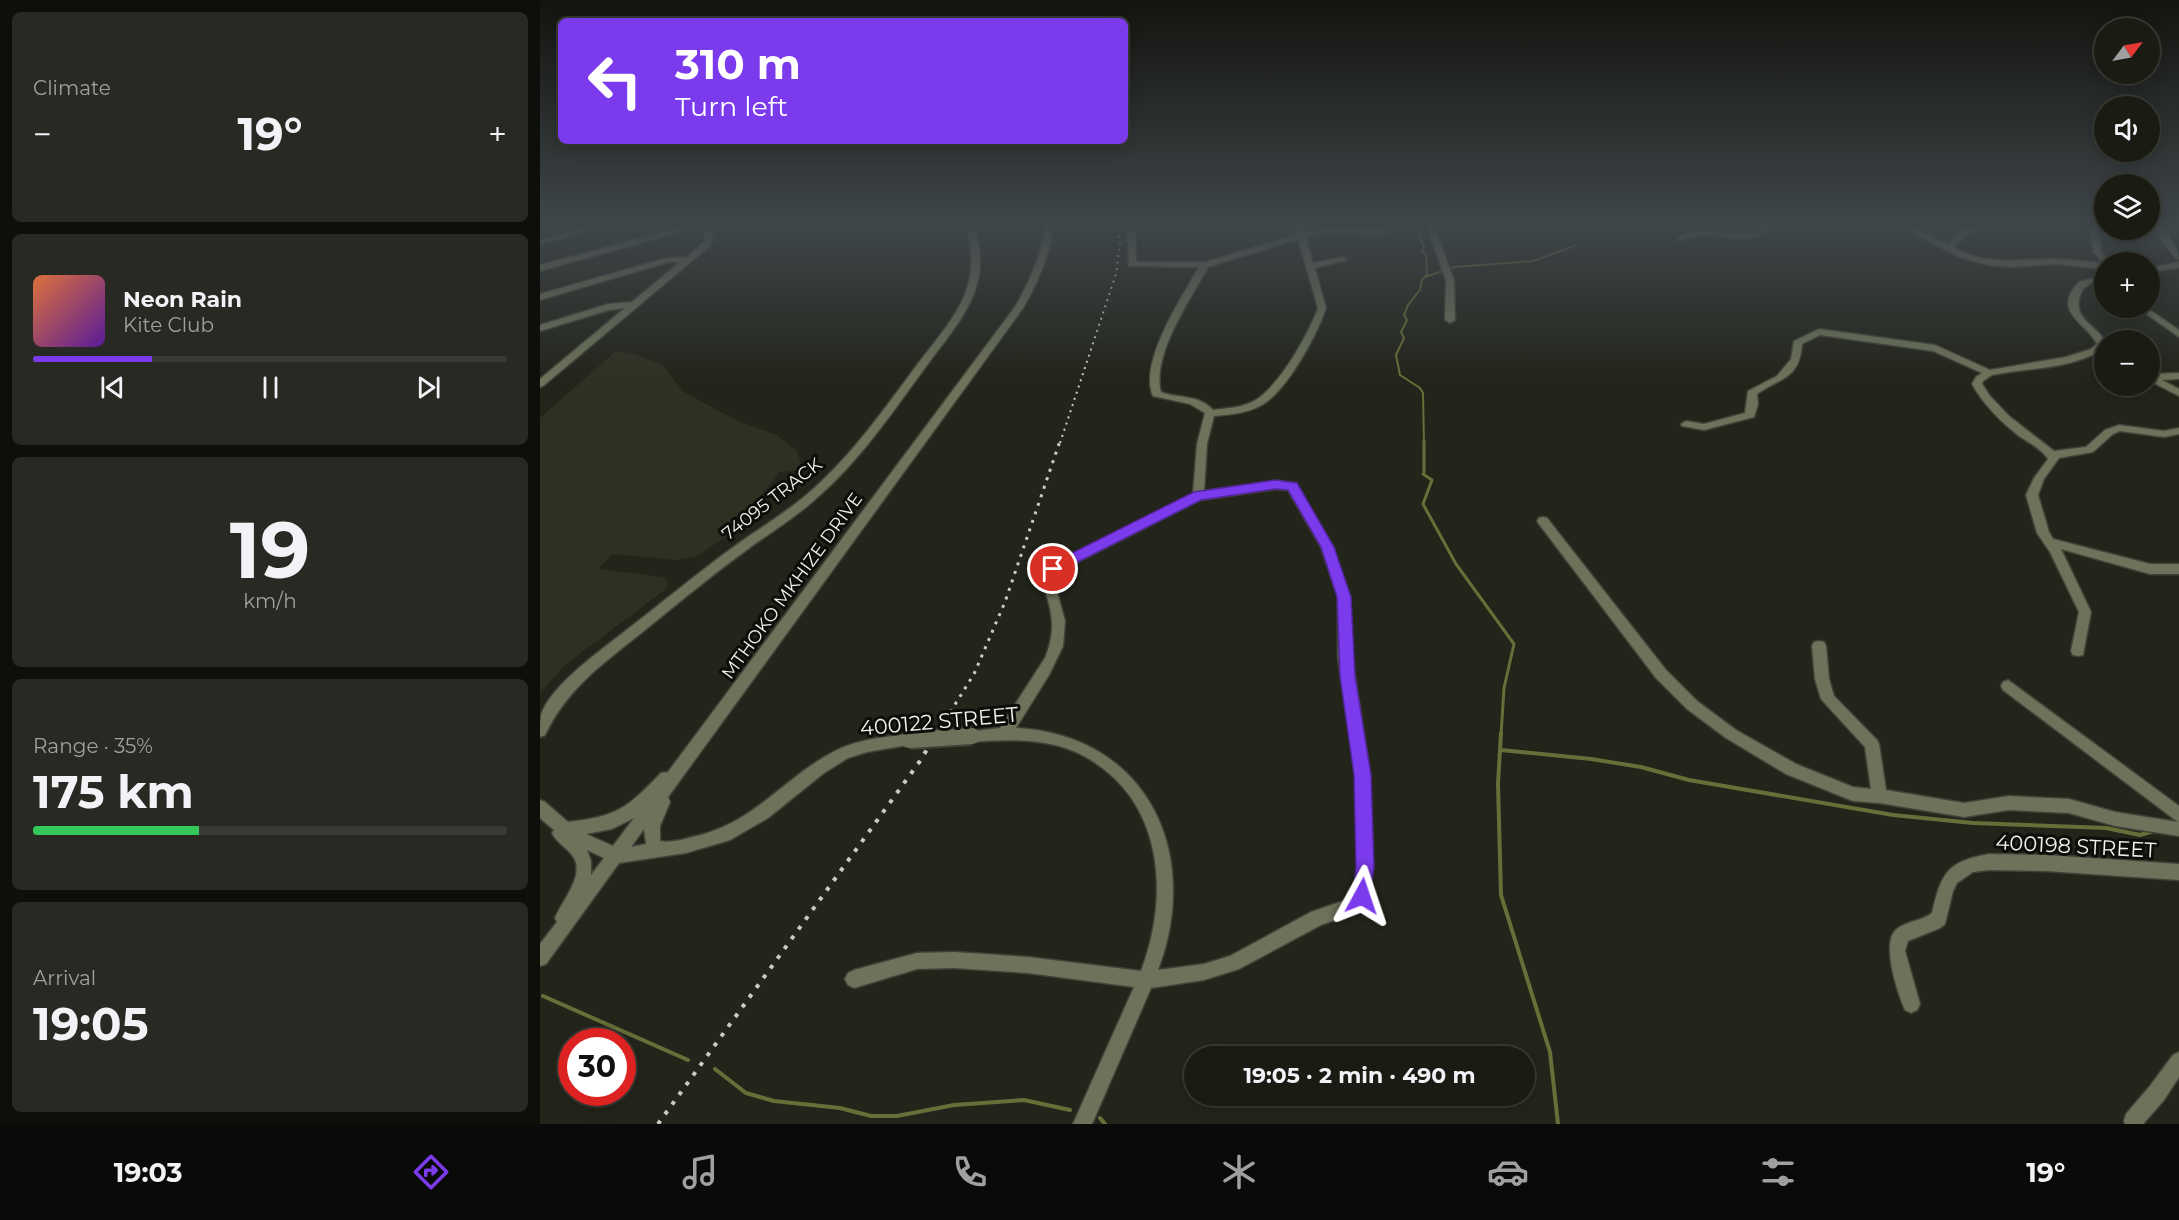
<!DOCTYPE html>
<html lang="en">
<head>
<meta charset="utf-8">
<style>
	:root { --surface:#1a1c14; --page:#272922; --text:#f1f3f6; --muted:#9fa1a0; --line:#383a34; --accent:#7c3aed }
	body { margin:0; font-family:Montserrat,sans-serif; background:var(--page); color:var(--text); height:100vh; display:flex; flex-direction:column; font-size:22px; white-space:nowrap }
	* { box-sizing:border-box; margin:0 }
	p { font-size:20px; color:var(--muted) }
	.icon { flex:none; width:33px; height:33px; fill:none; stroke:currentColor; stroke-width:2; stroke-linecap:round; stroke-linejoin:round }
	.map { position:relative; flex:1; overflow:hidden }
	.sheet { display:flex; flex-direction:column; gap:12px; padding:12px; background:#0e0f0b; width:540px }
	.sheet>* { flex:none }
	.hud { position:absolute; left:18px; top:18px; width:570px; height:126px; border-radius:9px; box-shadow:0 3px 15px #0003,0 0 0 2px var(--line); background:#7c3aed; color:#fff; overflow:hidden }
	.needle { width:39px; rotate:58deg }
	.controls { position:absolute; left:1554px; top:18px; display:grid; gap:12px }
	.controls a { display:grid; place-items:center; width:66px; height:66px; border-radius:50%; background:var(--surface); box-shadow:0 3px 15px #0003,0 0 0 2px var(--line); font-size:30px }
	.speed { position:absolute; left:18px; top:1028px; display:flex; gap:12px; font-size:30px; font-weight:700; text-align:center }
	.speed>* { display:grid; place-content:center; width:78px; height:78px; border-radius:50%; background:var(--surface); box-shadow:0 3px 15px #0003,0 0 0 2px var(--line); line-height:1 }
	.speed .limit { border:9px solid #d22; background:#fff; color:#111 }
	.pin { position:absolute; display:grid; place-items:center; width:51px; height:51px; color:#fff; margin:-26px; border:3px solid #fff; border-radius:50%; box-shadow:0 2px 6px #0007 }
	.me { position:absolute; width:66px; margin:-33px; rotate:5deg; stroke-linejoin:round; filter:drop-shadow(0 0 4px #0008) }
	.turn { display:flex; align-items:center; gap:21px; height:126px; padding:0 18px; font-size:27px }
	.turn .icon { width:78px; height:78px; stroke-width:2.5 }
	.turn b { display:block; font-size:42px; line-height:51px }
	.big { font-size:45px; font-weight:700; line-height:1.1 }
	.sheet .tile { flex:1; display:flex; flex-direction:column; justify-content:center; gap:9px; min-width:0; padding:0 21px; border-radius:9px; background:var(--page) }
	.sheet .dial { align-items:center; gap:0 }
	.dial b { font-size:78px; line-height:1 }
	.song { display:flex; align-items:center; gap:18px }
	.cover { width:72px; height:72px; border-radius:9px; background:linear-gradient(135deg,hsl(20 70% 55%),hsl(270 70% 35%)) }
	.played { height:6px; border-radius:3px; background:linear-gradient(90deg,var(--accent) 25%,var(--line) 25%) }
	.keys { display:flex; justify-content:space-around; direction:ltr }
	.heat { display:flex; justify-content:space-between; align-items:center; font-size:33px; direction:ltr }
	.charge { height:9px; border-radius:4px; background:linear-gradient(90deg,#34c759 35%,var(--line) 0) }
	.trip { position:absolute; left:644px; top:1046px; width:351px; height:60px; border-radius:30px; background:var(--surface); box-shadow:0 3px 15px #0003,0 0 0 2px var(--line); font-weight:700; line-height:60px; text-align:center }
	.tab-bar { display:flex; height:96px; justify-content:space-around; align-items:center; background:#0a0b08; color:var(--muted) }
	.tab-bar .icon { width:42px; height:42px }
	.tab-bar .selected { color:var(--accent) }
	.tab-bar b { font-size:27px; color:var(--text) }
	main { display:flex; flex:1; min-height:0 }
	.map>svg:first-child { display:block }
	.built { fill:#2e3021 }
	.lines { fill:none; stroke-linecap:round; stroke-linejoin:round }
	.stream-far2 { stroke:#676f38; stroke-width:2 }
	.stream-far1 { stroke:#676f38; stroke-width:3 }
	.stream { stroke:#676f38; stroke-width:4 }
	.minor-casing { stroke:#404238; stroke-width:3 }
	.minor { fill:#6d725a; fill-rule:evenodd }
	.rail-far2 { stroke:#cacbc5; stroke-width:2; stroke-dasharray:2 4.5; stroke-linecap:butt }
	.rail-far1 { stroke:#cacbc5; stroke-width:3; stroke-dasharray:3 6; stroke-linecap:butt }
	.rail { stroke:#cacbc5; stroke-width:4; stroke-dasharray:4 8; stroke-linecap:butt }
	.minor-bridge-casing { stroke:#404238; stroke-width:20; stroke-linecap:butt }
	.minor-bridge { stroke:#6d725a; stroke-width:16 }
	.route { fill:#7c3aed; stroke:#51269a; stroke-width:1.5 }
	.labels { text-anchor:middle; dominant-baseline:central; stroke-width:6; stroke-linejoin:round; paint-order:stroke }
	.street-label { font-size:18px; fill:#f0f1eb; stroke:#0d0e09 }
	.near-street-label { font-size:21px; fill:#f0f1eb; stroke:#0d0e09 }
</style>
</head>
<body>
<main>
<section class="sheet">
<div class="tile"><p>Climate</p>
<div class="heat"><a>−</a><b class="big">19°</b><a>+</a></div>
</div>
<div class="tile">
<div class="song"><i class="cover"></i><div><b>Neon Rain</b><p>Kite Club</p></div></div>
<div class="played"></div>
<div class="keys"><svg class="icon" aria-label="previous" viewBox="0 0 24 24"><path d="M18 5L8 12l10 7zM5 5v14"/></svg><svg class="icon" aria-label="pause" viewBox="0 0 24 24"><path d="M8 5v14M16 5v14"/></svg><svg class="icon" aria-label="next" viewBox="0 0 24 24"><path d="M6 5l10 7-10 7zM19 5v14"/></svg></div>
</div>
<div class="tile dial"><b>19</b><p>km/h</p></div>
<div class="tile"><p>Range · 35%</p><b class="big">175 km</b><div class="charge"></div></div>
<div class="tile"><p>Arrival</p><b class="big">19:05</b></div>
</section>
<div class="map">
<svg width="1639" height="1124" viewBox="0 0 1639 1124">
	<rect width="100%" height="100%" fill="#23251b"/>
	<path class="built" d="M 76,351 L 91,353 L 122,364 L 144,392 L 198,421 L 237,435 L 257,451 L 261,463 L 258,470 L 240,472 L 212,507 L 204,525 L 157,556 L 137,560 L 72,554 L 58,569 L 123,577 L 128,581 L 126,589 L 26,664 L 0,693 L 0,418 Z"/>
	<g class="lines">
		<path class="stream-far2" d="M 867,223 L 878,232 L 884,247 L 882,252 L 886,255 L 887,274 L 882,280 L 880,290
			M 885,277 L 914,267 L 993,261 L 1037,245
			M 879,291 L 868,305 L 864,315 L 867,320 L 861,332 L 864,338 L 856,355 L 860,375 L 880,388 L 883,393 L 884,443"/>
		<path class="stream-far1" d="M 884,441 L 884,472
			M 883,474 L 892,480 L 883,504 L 916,564 L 974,644 L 964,688 L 961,735"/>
		<path class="stream" d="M 961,733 L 958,784 L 961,895 L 1010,1052 L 1018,1124
			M 961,750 L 1051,759 L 1101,767 L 1149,780 L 1353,815 L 1433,823 L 1566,828 L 1600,835 L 1614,831
			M 3,996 L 148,1060
			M 175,1069 L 206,1093 L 234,1101 L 300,1108 L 331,1116 L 357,1116 L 414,1105 L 484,1100 L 530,1110
			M 560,1118 L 565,1124"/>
		<g class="minor-casing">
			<path id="minor" d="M 65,223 L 77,223 L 0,244 L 0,240 Z
				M 157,223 L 174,223 L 171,245 L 3,386 L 0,387 L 0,379 L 85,308 L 69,310 L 0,331 L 0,325 L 68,304 L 92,302 L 140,262 L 129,262 L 0,300 L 0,294 L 126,258 L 147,257 L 164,242 L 166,225 L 0,271 L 0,265 Z
				M 425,223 L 433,223 C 455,285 422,318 387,365 C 354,410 322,458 280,495 C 257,517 229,533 204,552 C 168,578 135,606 100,634 C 61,665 27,689 5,735 L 0,737 C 0,730 0,721 1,715 C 11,685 60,651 84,632 C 121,604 157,573 195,546 C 221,527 249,511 272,490 C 313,454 345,408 377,365 C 414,316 445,288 425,223 Z
				M 506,223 L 514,223 C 510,254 499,281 483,308 L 128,797 L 130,802 L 120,826 L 120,841 C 129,843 142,840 152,837 C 215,824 243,777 297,750 C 320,739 344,737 369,734 L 374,736 L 376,740 L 374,744 L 327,752 L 308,758 L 284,773 L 228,818 L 190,840 L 146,853 L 79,863 L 6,964 L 0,966 L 0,944 L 17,922 L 15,918 C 22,900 47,874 32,855 C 26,847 16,842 12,833 L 14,830 L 0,818 L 0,800 L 5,802 L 28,822 C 78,816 86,809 121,773 L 128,772 L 475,307 C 490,281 502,254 506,223 ZM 94,818 L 73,846 L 46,834 L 72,829 ZM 104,829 L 106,844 L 91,847 ZM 47,850 L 64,858 L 51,875 L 51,861 Z
				M 587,223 L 595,223 L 596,262 L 665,262 L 756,235 L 753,223 L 761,223 L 764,232 L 790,227 L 840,230 L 846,223 L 854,223 L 849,232 L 842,234 C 817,235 789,226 766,238 L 773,263 L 803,257 L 807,260 L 775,268 L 786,308 C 777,335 746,393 720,406 C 706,413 690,415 674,416 L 667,444 L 664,491 L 736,481 L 756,483 L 793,547 L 810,597 L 812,657 L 830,775 L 833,867 L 830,896 L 828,902 L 817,912 L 781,925 L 699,969 L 664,980 L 611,988 L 552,1124 L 533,1124 L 594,987 L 488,973 L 414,968 L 377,969 L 314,988 L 308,985 L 305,979 L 308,973 L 314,970 L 377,953 L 414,952 L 488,957 L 601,971 C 631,893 623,796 540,754 C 507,738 467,739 432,742 L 427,740 L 425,736 L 427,732 L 460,728 L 505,658 C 517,629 512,610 502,581 L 509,566 L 653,494 L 657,444 L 665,413 L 650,404 L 613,396 C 598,363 642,297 659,267 L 589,266 ZM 758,239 L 778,308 C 768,335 739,387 714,401 C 701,408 687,408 673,410 C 659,394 639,399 621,392 C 611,356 651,298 668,267 ZM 736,489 L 748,490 L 781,547 L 798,597 L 798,657 L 816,775 L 817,867 L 814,892 L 806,900 L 771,912 L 690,956 L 664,964 L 618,970 C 662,854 608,735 476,728 L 509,675 L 523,646 L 525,621 L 514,581 L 518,572 L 660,500 Z
				M 891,223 L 899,223 L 896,231 L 914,280 L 915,320 L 910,323 L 905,320 L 906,280 L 888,231 Z
				M 1221,223 L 1229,223 L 1229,230 C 1210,245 1186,235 1164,235 C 1156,236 1149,238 1141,240 L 1137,238 C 1163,222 1195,242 1221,229 Z
				M 1321,223 C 1358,219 1376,228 1408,244 L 1421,230 L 1459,223 L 1462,223 L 1462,227 L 1427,234 L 1414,248 C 1451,267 1477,258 1516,259 C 1531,259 1547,262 1563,263 L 1553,252 L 1550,223 L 1558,223 L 1561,252 L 1570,262 L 1564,262 L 1564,269 L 1516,264 L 1472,267 L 1447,265 L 1419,257 L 1367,230 L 1325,225 Z
				M 1616,223 L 1623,225 C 1628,236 1639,250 1639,259 L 1636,259 L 1621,240 L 1615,225 Z
				M 1639,262 L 1639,268 L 1610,272 L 1610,268 Z
				M 1564,275 L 1564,280 L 1553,282 L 1543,289 C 1529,316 1551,322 1565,340 L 1564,348 C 1536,369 1486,368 1452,375 L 1443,381 L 1442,384 L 1450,396 L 1469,416 L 1514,451 L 1546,447 L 1565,430 L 1579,425 L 1624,431 L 1639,428 L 1639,434 L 1624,437 L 1580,431 L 1573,434 L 1553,452 L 1519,458 L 1504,479 L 1498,495 L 1509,532 L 1513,539 L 1610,564 L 1639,564 L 1639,574 L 1610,574 L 1521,549 L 1551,612 L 1543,655 L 1538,656 L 1533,655 L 1531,651 L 1539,612 L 1510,552 L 1497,533 L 1486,495 L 1494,478 L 1508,459 C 1501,448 1489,443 1479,436 C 1460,421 1444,405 1432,384 L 1436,377 L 1442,373 L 1393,351 L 1280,335 L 1262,344 C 1260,379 1240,378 1217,394 L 1218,404 L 1214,417 L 1164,430 L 1142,426 L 1141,424 L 1146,421 L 1164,424 L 1205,413 L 1208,391 L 1237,376 L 1251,359 L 1254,341 L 1279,329 L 1395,345 L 1450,370 L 1526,357 L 1551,349 L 1557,344 C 1547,323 1510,312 1539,282 Z
				M 1598,308 L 1607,308 L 1639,330 L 1639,337 Z
				M 1639,373 L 1639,379 L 1622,380 L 1639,389 L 1639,396 L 1610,381 L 1610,374 Z
				M 1003,517 L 1007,518 L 1126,670 L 1157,701 L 1196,730 L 1256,764 L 1313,787 L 1331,789 L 1325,747 L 1281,699 L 1275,679 L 1272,646 L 1274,642 L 1279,641 L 1284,642 L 1286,646 L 1289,679 L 1294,696 L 1337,740 L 1339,744 L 1346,790 L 1424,803 L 1469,796 L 1529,799 L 1575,812 L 1638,822 L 1463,690 L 1461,686 L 1463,682 L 1468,680 L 1639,806 L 1639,836 L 1575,826 L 1529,813 L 1469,810 L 1424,817 L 1339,803 L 1313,801 L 1246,774 L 1186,738 L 1147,709 L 1116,678 L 999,524 L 997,521 L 999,518 Z
				M 1449,854 L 1506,855 L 1639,864 L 1639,880 L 1506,871 L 1449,870 L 1433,872 L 1417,883 L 1413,891 L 1405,924 L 1400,928 L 1368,941 L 1365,951 L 1380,1004 L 1377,1010 L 1371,1013 L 1365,1010 C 1358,994 1340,941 1357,929 C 1367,921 1382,921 1392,913 C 1401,874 1407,861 1449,854 Z
				M 1639,1052 L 1639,1077 L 1624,1100 L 1603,1124 L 1585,1124 L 1584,1121 L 1586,1114 L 1610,1086 L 1633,1055 Z"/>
		</g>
		<use href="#minor" class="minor"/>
		<path class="rail-far2" d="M 520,443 L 576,274 L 580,244 L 577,223"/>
		<path class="rail-far1" d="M 396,735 L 434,674 L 465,602 L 520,441"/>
		<path class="rail" d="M 118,1124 L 380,761 L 397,733"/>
		<g class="minor-bridge-casing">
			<path id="minor-bridge" d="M 369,740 L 432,736"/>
		</g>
		<use href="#minor-bridge" class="minor-bridge"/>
	</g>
	<linearGradient id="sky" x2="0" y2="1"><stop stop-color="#13140f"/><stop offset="0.59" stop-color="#3f464a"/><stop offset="1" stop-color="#3f464a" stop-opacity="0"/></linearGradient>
	<rect width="1639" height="380" fill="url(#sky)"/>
	<path class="route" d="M 735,480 L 757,483 L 794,547 L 811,597 L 815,676 L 831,775 L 834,867 L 829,902 L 822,905 L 816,902 L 813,896 L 816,867 L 814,775 L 800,676 L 797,597 L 781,547 L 748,490 L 735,489 L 661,500 L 518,572 L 508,572 L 506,569 L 508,565 L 654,492 Z"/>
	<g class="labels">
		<g class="street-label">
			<text transform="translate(232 499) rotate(-38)">74095 TRACK</text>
			<text transform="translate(252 586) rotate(-54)">MTHOKO MKHIZE DRIVE</text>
		</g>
		<g class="near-street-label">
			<text transform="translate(399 721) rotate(-5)">400122 STREET</text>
			<text transform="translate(1536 846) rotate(3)">400198 STREET</text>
		</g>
	</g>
</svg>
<div class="controls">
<a><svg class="needle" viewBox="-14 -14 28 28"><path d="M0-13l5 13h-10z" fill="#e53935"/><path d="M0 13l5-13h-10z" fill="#9fa1a0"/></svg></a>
<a><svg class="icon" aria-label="sound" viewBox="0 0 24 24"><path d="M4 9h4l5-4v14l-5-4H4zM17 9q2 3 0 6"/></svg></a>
<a><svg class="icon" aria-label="layers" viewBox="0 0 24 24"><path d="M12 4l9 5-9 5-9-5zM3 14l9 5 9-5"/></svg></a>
<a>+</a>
<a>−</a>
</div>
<div class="speed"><div class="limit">30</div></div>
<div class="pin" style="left:513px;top:569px;background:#d93025"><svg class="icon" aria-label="arrive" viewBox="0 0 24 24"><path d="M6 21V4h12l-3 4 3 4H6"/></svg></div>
<svg class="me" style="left:822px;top:896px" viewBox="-20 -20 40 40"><path d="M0-17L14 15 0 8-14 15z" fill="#7c3aed" stroke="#fff" stroke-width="4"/></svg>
<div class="trip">19:05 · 2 min · 490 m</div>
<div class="hud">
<div class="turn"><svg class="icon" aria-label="left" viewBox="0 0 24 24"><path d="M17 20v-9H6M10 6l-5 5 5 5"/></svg><div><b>310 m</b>Turn left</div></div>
</div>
</div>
</main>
<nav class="tab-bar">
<b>19:03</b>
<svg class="icon selected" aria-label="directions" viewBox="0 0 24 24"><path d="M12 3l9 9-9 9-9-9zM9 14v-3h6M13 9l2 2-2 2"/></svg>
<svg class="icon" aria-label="music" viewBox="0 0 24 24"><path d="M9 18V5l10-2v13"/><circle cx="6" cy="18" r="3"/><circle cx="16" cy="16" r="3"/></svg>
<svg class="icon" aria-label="phone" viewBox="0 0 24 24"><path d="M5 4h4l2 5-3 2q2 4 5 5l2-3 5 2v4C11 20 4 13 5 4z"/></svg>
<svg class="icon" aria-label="climate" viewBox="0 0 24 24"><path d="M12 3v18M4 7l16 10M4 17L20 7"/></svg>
<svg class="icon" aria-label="car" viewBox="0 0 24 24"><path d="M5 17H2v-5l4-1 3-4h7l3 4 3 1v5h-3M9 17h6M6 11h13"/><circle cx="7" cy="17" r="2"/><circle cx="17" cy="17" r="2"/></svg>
<svg class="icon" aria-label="filters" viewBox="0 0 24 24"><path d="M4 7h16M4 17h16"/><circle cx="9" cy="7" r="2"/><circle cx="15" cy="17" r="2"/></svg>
<b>19°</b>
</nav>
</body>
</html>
